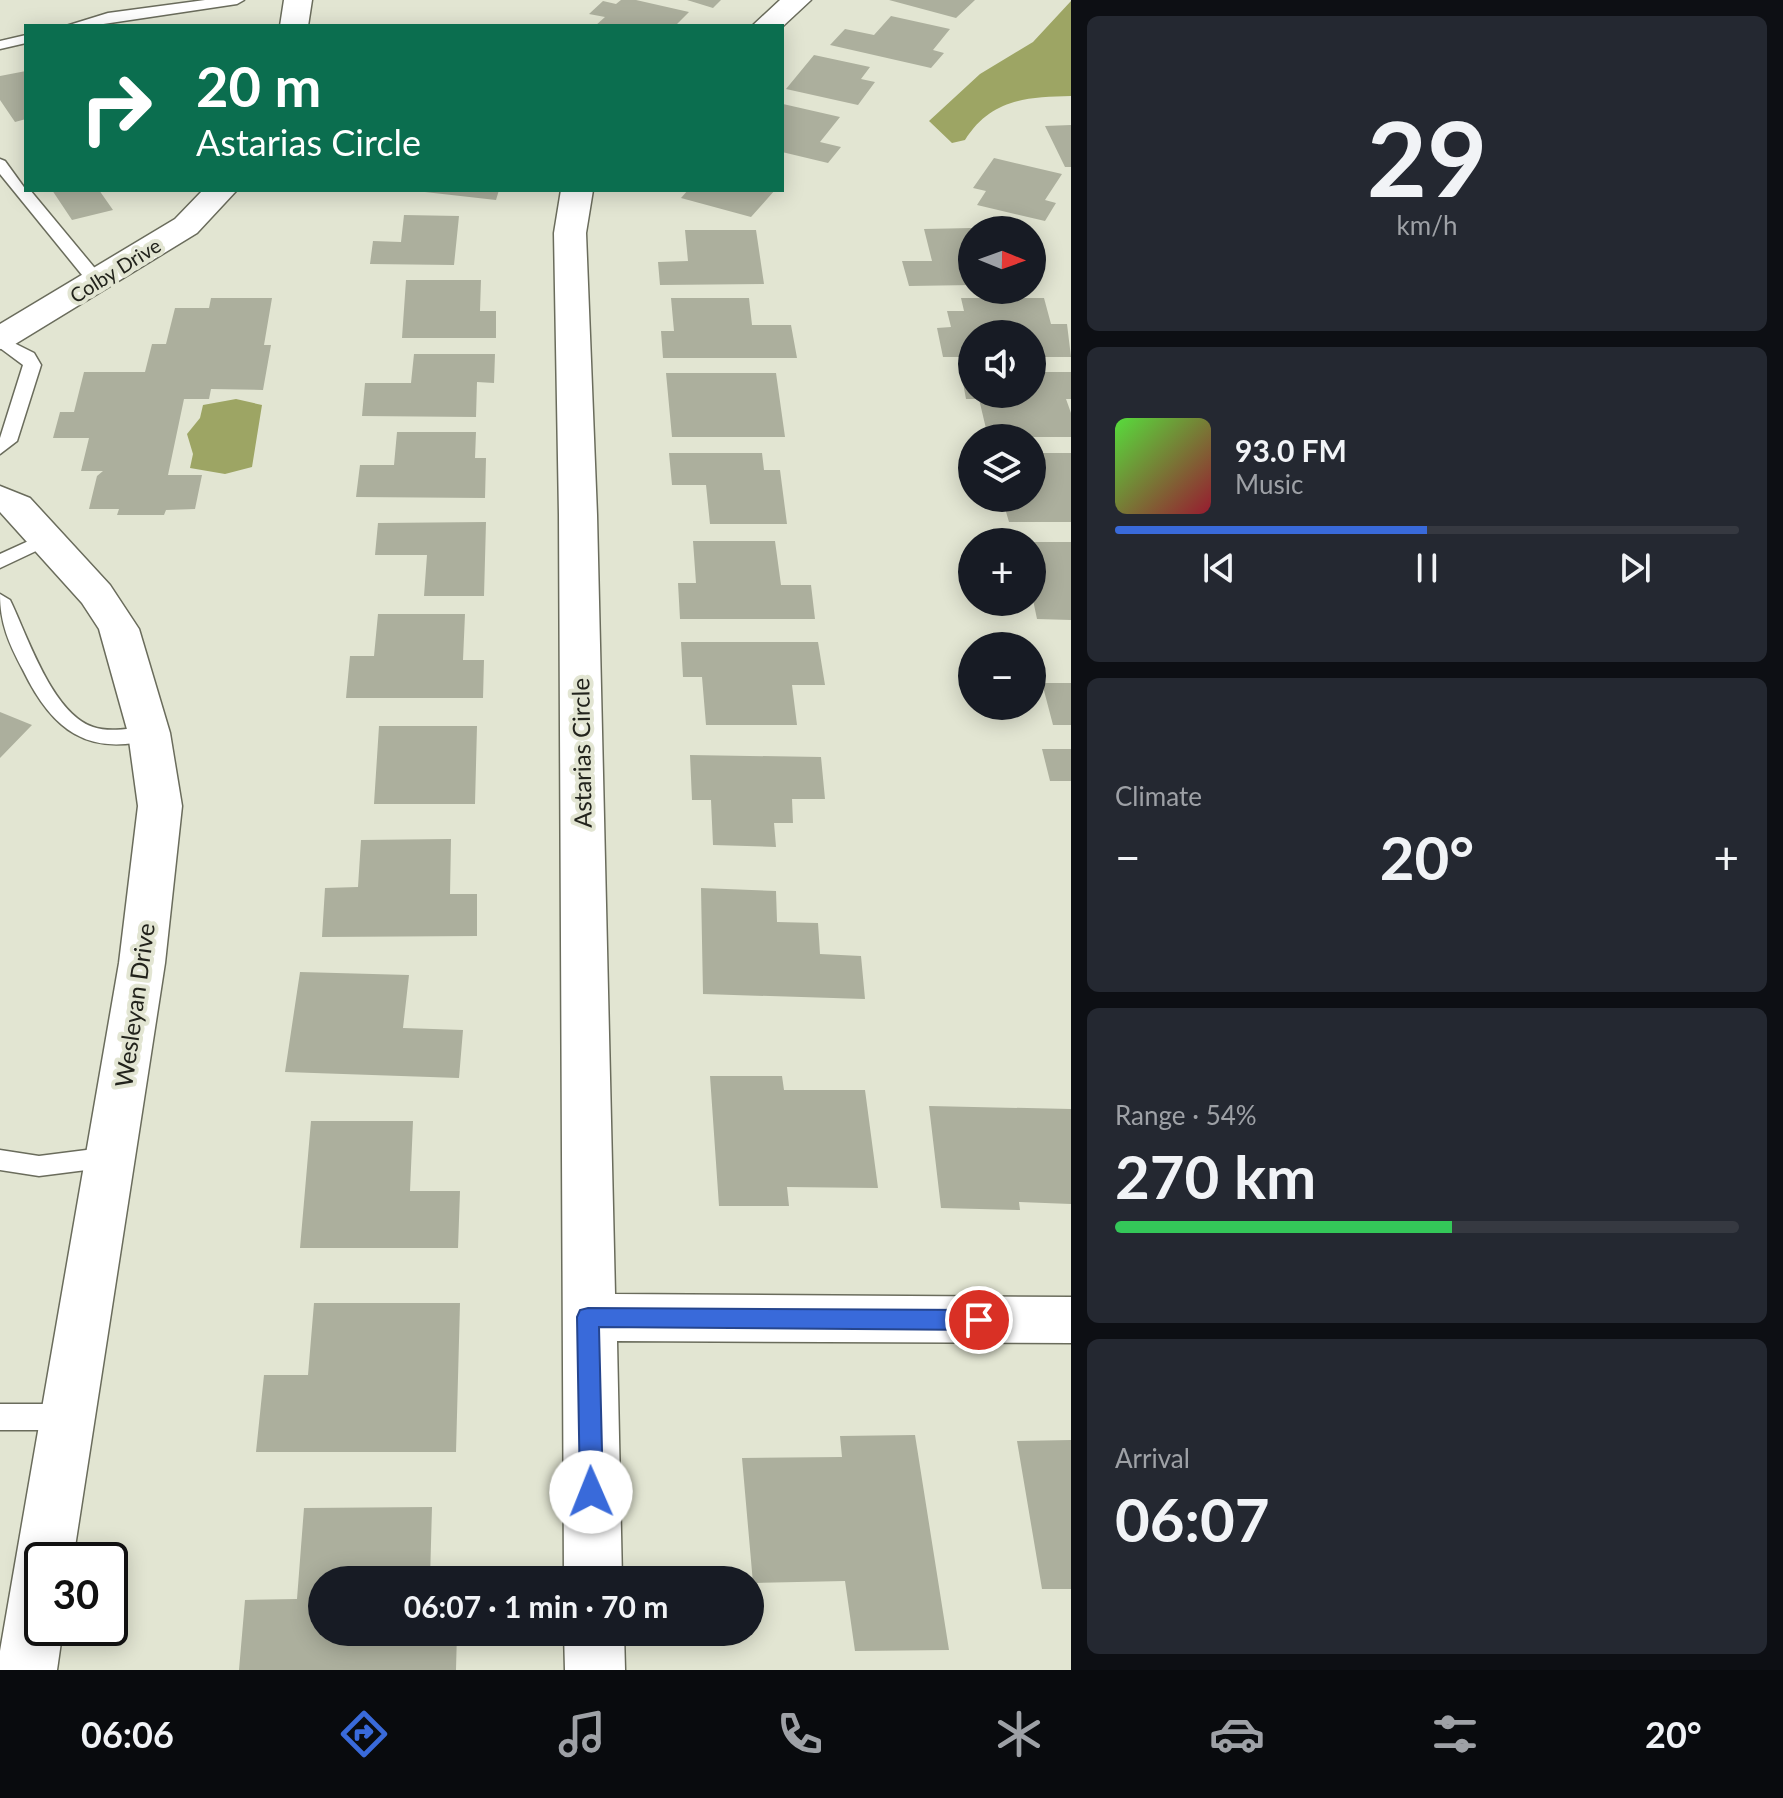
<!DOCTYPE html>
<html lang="en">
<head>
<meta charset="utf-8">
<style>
	:root { --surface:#171b24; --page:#242831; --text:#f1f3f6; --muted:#9ea1a6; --line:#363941; --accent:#396ada }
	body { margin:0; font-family:Lato,sans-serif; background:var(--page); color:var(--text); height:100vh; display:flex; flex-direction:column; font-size:30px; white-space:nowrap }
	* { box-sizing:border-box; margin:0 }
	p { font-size:26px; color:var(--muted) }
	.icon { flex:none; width:44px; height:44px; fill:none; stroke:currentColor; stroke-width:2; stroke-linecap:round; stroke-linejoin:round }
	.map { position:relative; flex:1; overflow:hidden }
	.drawer { display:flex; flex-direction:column; gap:16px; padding:16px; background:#0d0f14; width:712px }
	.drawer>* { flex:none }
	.hud { position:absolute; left:24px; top:24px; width:760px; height:168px; border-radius:0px; box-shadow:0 4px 20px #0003; background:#0b6e4f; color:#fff; overflow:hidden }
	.needle { width:52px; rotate:91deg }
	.controls { position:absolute; left:958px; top:216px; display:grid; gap:16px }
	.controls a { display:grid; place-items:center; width:88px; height:88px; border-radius:50%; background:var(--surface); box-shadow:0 4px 20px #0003; font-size:40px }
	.speed { position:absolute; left:24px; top:1542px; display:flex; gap:16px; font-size:40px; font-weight:700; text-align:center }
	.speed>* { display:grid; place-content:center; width:104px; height:104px; border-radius:50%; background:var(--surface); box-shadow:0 4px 20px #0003; line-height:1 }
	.speed .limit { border:4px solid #111; border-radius:12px; background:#fff; color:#111 }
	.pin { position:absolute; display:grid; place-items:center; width:68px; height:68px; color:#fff; margin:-34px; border:4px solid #fff; border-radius:50%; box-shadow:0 2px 8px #0007 }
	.me { position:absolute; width:88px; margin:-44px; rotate:359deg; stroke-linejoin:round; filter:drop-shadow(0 0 6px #0008) }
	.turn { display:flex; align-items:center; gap:28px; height:168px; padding:0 40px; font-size:36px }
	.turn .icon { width:104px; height:104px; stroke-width:2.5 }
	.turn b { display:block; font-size:56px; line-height:68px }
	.big { font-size:60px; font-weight:700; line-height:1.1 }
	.drawer .tile { flex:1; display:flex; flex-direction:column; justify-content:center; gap:12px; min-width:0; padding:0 28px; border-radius:12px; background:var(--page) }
	.drawer .dial { align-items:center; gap:0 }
	.dial b { font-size:104px; line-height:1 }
	.song { display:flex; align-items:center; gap:24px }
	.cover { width:96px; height:96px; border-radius:12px; background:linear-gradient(135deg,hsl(110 70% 55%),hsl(350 70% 35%)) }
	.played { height:8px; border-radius:4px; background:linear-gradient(90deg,var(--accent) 50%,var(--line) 50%) }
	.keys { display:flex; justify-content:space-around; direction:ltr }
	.heat { display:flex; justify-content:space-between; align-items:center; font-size:44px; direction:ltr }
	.charge { height:12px; border-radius:6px; background:linear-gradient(90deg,#34c759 54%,var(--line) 0) }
	.trip { position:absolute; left:308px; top:1566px; width:456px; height:80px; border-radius:40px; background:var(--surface); box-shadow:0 4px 20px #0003; font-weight:700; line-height:80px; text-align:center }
	.tab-bar { display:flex; height:128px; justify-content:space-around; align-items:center; background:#090b0e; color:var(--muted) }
	.tab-bar .icon { width:56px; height:56px }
	.tab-bar .active { color:var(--accent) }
	.tab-bar b { font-size:36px; color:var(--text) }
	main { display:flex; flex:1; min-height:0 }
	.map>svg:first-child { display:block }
	.water { fill:#9da564 }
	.building { fill:#acaf9d }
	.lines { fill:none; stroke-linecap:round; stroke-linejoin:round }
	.service-casing { stroke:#6a6c5c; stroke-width:3 }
	.minor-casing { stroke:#6a6c5c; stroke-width:3 }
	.service { fill:#fff; fill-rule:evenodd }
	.minor { fill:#fff; fill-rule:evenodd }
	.route { fill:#396ada; stroke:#25458e; stroke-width:2 }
	.labels { text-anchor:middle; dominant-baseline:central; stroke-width:8; stroke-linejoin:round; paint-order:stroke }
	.far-street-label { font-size:20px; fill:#22231c; stroke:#e2e5d2 }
	.street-label { font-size:24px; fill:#22231c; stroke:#e2e5d2 }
</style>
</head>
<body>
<main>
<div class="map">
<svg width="1071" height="1670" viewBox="0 0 1071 1670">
	<rect width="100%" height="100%" fill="#e2e5d2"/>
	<path class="water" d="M 1071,1 L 1071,96 C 1026,97 991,99 965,140 L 952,143 L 929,121 L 980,74 L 1033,42 Z
		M 236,399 L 262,405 L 252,467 L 225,474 L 190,468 L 193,454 L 187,434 L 200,418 L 203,405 Z"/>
	<path class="building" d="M 621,0 L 636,0 L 689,12 L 675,26 L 595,26 L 605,17 L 589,14 L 603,1 L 616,4 Z
		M 687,0 L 721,0 L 713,8 Z
		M 889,0 L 975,0 L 956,18 Z
		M 891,16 L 950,29 L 933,50 L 944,53 L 931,68 L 830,45 L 845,29 L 874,35 Z
		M 814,55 L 870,67 L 861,79 L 875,82 L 858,105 L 786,89 Z
		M 26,71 L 26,119 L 15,122 L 0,100 L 0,76 Z
		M 783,104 L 840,117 L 820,142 L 841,147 L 828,163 L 782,152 Z
		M 1071,125 L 1071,167 L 1065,167 L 1045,126 Z
		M 994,158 L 1062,174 L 1045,200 L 1056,203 L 1045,221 L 977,205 L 986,191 L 973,188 Z
		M 52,190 L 99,190 L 113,210 L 72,220 Z
		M 407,190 L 499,190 L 496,200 Z
		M 688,190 L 775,190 L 751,217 L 681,198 Z
		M 404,215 L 459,216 L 454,265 L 370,264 L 373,241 L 401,242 Z
		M 972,228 L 972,285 L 909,286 L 902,261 L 932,261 L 924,229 Z
		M 685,230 L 756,230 L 764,284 L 660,285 L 658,262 L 688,261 Z
		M 406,280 L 481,280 L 480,311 L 496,311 L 496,338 L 402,338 Z
		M 211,298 L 272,298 L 264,345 L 271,345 L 263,390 L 211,389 L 209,399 L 184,399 L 168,475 L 202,475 L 195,509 L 166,510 L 164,515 L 117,515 L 119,509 L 89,509 L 97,476 L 103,471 L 81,471 L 89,438 L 53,438 L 60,412 L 74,412 L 84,372 L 145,372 L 152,344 L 166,344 L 175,308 L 209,308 Z
		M 671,298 L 749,298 L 752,325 L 791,325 L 797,358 L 663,358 L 661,331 L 674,331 Z
		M 961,298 L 1044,298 L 1051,324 L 1067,324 L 1071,357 L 1032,357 L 1032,334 L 972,334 L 972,357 L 943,357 L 937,328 L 951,327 L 947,311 L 964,311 Z
		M 414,354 L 495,354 L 494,383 L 477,382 L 476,417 L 362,416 L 365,383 L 411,383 Z
		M 961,372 L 972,372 L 972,394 L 1032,394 L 1032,372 L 1071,372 L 1071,399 L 1066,399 L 1071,413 L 1071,437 L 988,437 L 979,399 L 966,399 Z
		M 666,373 L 776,373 L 785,437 L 672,437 Z
		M 397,432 L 476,432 L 475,458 L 486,458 L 485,498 L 356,497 L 360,465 L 394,465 Z
		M 669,453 L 762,453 L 764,470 L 780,470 L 787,524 L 710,524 L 706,485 L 672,485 Z
		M 1032,453 L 1071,453 L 1071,522 L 1009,522 L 1002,498 L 1032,498 Z
		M 486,522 L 484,596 L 424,596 L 427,555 L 375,555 L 378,523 Z
		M 693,541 L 775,541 L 781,585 L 811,585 L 815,619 L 680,619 L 678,583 L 696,583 Z
		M 1032,542 L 1071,542 L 1071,620 L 1037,619 L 1032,595 Z
		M 378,614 L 465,614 L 463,660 L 484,660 L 483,698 L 346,698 L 350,656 L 374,656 Z
		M 681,642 L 818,642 L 825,685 L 792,685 L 797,725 L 706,725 L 702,677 L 683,677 Z
		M 1042,683 L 1071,683 L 1071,725 L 1053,725 Z
		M 0,712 L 32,725 L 0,758 Z
		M 379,726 L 477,726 L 475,804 L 374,804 Z
		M 1042,749 L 1071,749 L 1071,781 L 1050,781 Z
		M 690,755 L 821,757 L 825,799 L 792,799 L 793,823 L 774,823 L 776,847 L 713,845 L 711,800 L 692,800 Z
		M 451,839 L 450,894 L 477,894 L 477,936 L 322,937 L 325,888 L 358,887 L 361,840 Z
		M 701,888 L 776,891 L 777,922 L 818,923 L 820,954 L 861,956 L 865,999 L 703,994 Z
		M 300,972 L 409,975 L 403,1028 L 463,1030 L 459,1078 L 285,1072 Z
		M 710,1076 L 782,1076 L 784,1090 L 865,1090 L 878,1188 L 787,1187 L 789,1206 L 719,1206 Z
		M 929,1106 L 1071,1109 L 1071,1204 L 1019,1202 L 1020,1210 L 941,1208 Z
		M 311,1121 L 413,1121 L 410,1191 L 460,1191 L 458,1248 L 300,1248 Z
		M 314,1303 L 460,1303 L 456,1452 L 256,1452 L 264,1375 L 308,1375 Z
		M 915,1435 L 949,1650 L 855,1651 L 845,1581 L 753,1583 L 742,1458 L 842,1457 L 840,1436 Z
		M 1071,1440 L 1071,1589 L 1042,1589 L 1017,1441 Z
		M 432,1507 L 430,1580 L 322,1580 L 322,1632 L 457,1632 L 456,1670 L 239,1670 L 245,1600 L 297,1599 L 304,1508 Z"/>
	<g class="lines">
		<g class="service-casing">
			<path id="service" d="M 205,0 L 244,0 L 237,4 L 90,26 L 66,26 L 108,13 Z
				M 26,35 L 26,43 L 0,49 L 0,41 Z
				M 0,159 L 5,161 L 26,190 L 30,190 L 103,278 L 103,286 L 91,286 L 0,174 Z
				M 0,336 L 34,353 L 41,365 L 17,441 L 0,454 L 0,438 L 23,365 L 0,348 Z
				M 46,533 L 56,539 L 53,543 L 0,568 L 0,554 Z
				M 0,594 L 10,600 C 28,637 52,713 93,727 C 110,733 132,728 149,726 L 156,728 L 160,733 L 156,738 C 88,758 52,730 23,670 C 9,644 0,623 0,594 Z
				M 110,1147 L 119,1150 L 123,1157 L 119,1164 L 110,1167 L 39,1176 L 0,1170 L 0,1150 L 39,1156 Z
				M 0,1404 L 68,1404 L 78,1408 L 82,1417 L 78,1426 L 68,1430 L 0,1430 Z"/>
		</g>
		<g class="minor-casing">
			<path id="minor" d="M 284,0 L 312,0 L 308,26 L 280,26 Z
				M 780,0 L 811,0 L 782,27 L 752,26 Z
				M 203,190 L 237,190 L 197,233 L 12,346 L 0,349 L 0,324 L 175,219 Z
				M 561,190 L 593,190 L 586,233 L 597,515 L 615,1294 L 1071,1297 L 1071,1343 L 617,1341 L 622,1580 L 564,1580 L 559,515 L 554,233 Z
				M 0,486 L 30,498 L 110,585 L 139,629 L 170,733 L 182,806 L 165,963 L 73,1560 L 42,1560 L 42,1628 L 63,1628 L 57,1670 L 0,1670 L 0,1651 L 119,963 L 138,806 L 128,733 L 99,629 L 82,603 L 0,512 Z
				M 564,1632 L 624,1632 L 625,1670 L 565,1670 Z"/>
		</g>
		<use href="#service" class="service"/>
		<use href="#minor" class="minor"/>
	</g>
	<path class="route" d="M 588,1308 L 979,1310 L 986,1313 L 990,1320 L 986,1327 L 979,1330 L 599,1327 L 603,1492 L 600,1500 L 591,1503 L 583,1500 L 580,1492 L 577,1317 L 580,1310 Z"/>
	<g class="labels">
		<g class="far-street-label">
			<text transform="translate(115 270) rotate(-32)">Colby Drive</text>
		</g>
		<g class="street-label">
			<text transform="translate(581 753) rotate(-91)">Astarias Circle</text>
			<text transform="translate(134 1005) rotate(-82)">Wesleyan Drive</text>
		</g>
	</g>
</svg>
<div class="controls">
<a><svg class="needle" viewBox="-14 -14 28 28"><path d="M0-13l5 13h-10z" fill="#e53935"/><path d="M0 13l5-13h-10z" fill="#9ea1a6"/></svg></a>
<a><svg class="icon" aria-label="sound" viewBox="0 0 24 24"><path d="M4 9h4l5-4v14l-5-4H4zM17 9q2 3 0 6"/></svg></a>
<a><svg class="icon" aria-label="layers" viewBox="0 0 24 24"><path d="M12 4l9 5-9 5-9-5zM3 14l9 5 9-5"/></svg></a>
<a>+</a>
<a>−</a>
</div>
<div class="speed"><div class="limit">30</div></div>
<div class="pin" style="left:979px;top:1320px;background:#d93025"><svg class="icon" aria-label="arrive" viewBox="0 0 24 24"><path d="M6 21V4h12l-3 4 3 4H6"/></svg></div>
<svg class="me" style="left:591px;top:1492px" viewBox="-20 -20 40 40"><circle r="19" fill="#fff"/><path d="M0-13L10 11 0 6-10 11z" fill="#396ada"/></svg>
<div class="trip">06:07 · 1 min · 70 m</div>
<div class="hud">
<div class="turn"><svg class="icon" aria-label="right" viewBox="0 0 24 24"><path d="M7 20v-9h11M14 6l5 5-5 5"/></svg><div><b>20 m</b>Astarias Circle</div></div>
</div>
</div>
<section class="drawer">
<div class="tile dial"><b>29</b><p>km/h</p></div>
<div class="tile">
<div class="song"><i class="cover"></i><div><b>93.0 FM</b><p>Music</p></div></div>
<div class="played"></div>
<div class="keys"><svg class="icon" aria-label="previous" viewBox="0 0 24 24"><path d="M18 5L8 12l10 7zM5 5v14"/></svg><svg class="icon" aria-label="pause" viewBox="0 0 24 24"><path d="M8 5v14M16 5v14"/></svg><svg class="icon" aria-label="next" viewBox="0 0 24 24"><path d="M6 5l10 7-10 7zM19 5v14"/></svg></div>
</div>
<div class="tile"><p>Climate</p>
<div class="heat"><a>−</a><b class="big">20°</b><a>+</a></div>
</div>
<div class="tile"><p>Range · 54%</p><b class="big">270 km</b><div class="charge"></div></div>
<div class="tile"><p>Arrival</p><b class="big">06:07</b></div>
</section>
</main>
<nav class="tab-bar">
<b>06:06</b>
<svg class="icon active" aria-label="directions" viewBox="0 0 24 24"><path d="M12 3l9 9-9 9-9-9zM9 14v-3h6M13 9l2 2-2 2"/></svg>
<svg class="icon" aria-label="music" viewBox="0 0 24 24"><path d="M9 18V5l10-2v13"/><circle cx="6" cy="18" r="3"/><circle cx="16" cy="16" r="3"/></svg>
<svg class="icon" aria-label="phone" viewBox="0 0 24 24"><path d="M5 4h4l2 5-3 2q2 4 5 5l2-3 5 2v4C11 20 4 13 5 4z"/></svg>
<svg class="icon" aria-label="climate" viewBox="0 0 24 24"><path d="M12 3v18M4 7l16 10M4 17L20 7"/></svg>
<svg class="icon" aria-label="car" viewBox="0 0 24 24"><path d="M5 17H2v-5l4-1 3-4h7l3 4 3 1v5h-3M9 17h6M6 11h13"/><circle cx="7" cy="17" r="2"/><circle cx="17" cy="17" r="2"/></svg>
<svg class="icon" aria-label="filters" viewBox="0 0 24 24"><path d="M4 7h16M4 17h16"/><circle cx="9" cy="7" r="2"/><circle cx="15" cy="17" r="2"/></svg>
<b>20°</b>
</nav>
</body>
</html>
